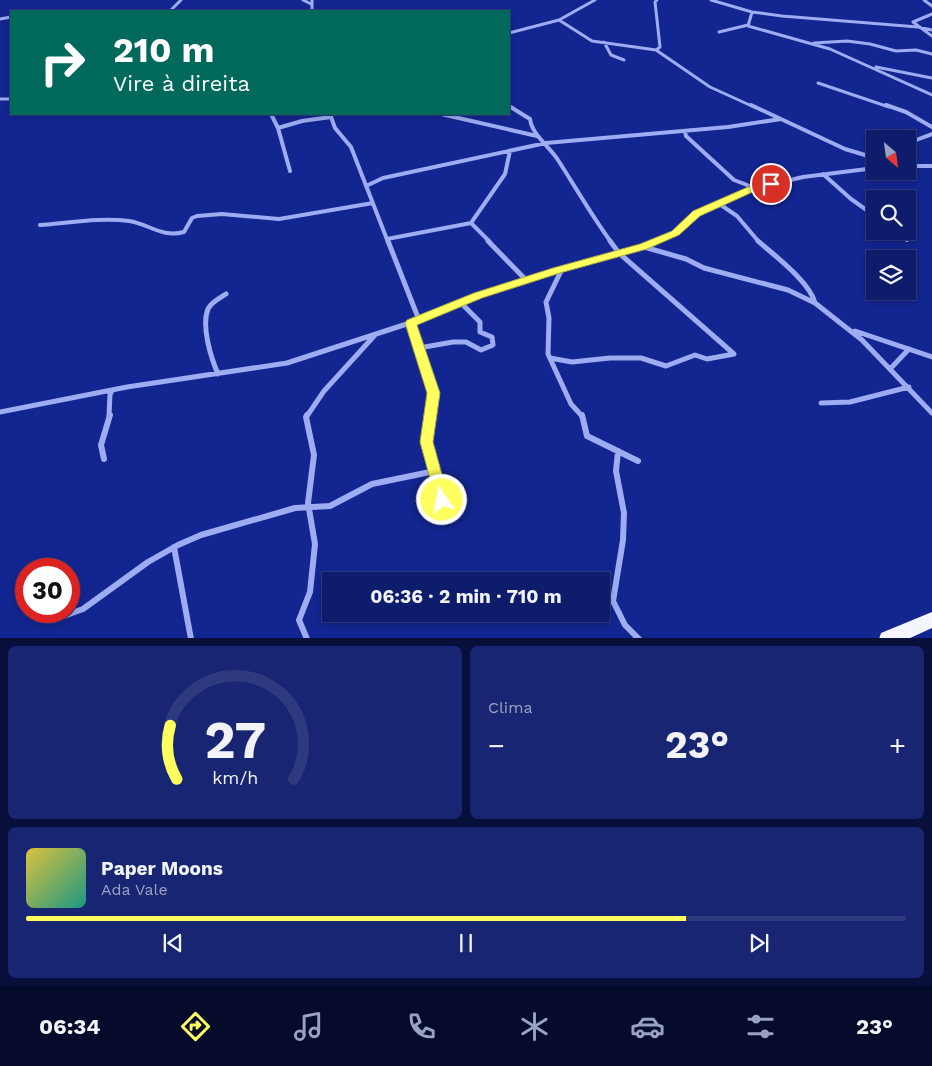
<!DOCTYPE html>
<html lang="pt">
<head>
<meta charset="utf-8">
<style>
	:root { --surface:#0e1c6c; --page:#172572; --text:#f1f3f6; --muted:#9ba1c2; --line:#2e3a7f; --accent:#ffff5f }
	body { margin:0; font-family:"Work Sans",sans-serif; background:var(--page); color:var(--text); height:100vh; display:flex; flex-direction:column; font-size:19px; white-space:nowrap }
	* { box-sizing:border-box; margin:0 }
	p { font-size:16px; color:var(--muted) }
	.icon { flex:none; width:28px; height:28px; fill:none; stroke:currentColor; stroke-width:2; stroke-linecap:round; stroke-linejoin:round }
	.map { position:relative; height:638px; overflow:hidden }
	.details { display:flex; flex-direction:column; gap:8px; padding:8px; background:#080f3b; flex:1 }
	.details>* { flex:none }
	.guide { position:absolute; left:10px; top:10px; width:500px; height:105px; border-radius:0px; box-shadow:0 2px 8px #0003,0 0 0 1px var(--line); background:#00695c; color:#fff; overflow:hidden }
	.needle { width:32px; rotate:151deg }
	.fabs { position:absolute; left:866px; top:130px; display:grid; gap:10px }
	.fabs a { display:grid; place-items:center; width:50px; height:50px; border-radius:0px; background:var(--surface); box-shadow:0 2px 8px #0003,0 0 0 1px var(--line); font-size:25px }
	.speed { position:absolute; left:15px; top:558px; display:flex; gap:10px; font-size:25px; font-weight:700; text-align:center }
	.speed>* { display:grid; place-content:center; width:65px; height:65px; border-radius:50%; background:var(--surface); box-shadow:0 2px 8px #0003,0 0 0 1px var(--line); line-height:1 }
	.speed .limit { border:8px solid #d22; background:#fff; color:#111 }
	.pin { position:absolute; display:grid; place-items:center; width:42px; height:42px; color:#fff; margin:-21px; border:2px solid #fff; border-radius:50%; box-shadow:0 1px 5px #0007 }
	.me { position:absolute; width:55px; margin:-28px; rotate:347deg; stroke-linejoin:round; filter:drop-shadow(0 0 4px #0008) }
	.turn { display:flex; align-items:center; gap:18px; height:105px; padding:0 20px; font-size:22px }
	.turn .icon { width:65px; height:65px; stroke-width:2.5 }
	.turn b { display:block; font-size:35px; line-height:42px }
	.big { font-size:38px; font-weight:700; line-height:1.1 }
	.details .tile { flex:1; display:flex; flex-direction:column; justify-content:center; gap:8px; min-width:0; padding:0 18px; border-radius:8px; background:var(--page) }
	.details .dial { align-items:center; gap:0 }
	.dial svg { height:130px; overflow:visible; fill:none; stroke:var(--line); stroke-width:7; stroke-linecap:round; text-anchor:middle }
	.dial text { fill:var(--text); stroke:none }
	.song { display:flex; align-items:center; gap:15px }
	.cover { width:60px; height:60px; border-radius:8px; background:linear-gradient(135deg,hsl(50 70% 55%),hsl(170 70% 35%)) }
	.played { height:5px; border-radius:2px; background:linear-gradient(90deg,var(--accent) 75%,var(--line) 75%) }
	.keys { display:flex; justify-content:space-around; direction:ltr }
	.heat { display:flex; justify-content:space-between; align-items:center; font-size:28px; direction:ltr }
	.details .tiles { flex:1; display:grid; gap:8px; grid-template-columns:1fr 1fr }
	.tile:last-child { grid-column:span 2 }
	.trip { position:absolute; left:322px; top:572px; width:288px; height:50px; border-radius:0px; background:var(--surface); box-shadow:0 2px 8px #0003,0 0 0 1px var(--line); font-weight:700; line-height:50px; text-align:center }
	.menu { display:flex; height:80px; justify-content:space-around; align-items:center; background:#060b2b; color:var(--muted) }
	.menu .icon { width:35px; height:35px }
	.menu .active { color:var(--accent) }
	.menu b { font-size:22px; color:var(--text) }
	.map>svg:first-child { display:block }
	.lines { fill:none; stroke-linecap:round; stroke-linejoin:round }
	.minor-far3 { stroke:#9eacf2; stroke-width:3 }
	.minor-far2 { stroke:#9eacf2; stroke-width:4 }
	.minor-far1 { stroke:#9eacf2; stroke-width:5 }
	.minor { stroke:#9eacf2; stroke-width:6 }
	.trunk { fill:#f4f5ff; fill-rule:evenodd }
	.route { fill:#ffff5f; stroke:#a6a63e }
</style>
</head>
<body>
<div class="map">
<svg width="932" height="639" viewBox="0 0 932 639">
	<rect width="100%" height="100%" fill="#132590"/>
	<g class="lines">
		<path class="minor-far3" d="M 303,0 L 311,4
			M 312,0 L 312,11
			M 711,0 L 752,12 L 782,16 L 918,27 L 932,30
			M 924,0 L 932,6
			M 170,11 L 181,0
			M 752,12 L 748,26 L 830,49 L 932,95
			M 932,14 L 913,22 L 932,36
			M 0,19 L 11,17
			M 559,20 L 592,41 L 656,50 L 710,87 L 754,107
			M 719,32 L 748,25
			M 509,33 L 559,20 L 595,0
			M 604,42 L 611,55 L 624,60
			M 814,43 L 847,41 L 870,44 L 896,51 L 916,50 L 932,54
			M 656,50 L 660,47 L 655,2 L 657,0
			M 876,67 L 932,78
			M 818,83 L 889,107
			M 0,99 L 11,99"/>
		<path class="minor-far2" d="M 751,105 L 845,149 L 875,158
			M 886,105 L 906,112 L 932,127
			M 509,106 L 530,119 C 532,135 549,146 558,160 C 576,188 592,216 611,242
			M 271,114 L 278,128 L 302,121 L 331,117
			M 330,114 L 335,128 L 351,147 L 388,242
			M 441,114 L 537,136
			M 278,128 L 290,171
			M 685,132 L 686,136 L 734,180 L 755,188
			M 908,143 L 932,134
			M 908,166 L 932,166
			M 823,174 L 851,199 L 875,216
			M 366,186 L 383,178 L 546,143 L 728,127 L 781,119
			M 718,203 L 737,216 L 759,242
			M 40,225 C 69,223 100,217 129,221 C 149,224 162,238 184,232 L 192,218 L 197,216 L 222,214 L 279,219 L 373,203
			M 896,231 L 907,240
			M 387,239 L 471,223
			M 490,242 L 471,223 L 505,174 L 510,151
			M 654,242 L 676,233 L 697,213 L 752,189 L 803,177 L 875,168"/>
		<path class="minor-far1" d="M 388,241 L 419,320
			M 488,241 L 526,280
			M 758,241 C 775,256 810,282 815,303
			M 644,247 L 686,259 L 704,268 L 788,290 L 815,303 L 862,340 L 932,413
			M 562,269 L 546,302 L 549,318 L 548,354 L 571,404 L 582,416
			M 411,323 L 434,393 L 430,416
			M 855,331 L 932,357
			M 419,348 L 453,342 L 466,342 L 481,350 L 493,345 L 492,337 L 480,332 L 480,322 L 461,303
			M 550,358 L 572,362 L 610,358 L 641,358 L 666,366 L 695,355 L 707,359 L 734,354 L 619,253 L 610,241
			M 891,368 L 909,349
			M 218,374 C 211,358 201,326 208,309 C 211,302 220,298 226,294
			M 821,403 L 850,402 L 909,387
			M 0,412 L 127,387 L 287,363 L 419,320 L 478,295 L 556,270 L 643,247 L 657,241
			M 109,416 L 110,394 L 113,390
			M 307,416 L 324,391 L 375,335"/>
		<path class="minor" d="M 430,415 L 426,442 L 439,483 L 445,517
			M 582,415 L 587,436 L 638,461
			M 618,451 L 616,471 L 624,513 L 623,540 L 613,601 L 625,625 L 639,639
			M 104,459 L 101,445 L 110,415
			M 174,547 L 191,639
			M 54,615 L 61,617 L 83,609 L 148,562 L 178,545 L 201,535 L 295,508 L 330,506 L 372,484 L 435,471
			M 307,639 L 299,620 L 310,592 L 315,544 L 308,503 L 314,455 L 306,417 L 307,415"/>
		<path class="trunk" d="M 932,612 L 932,628 L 908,639 L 879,639 L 881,633 Z"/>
	</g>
	<path class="route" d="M 771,181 L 776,184 L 774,186 L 755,191 L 700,216 L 679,235 L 647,249 L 560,273 L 482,298 L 417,325 L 440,393 L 433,442 L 449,500 L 447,504 L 442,506 L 437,504 L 420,442 L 427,393 L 405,323 L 407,320 L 474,293 L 553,268 L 640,244 L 672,231 L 693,211 L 748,187 Z"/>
</svg>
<div class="fabs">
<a><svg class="needle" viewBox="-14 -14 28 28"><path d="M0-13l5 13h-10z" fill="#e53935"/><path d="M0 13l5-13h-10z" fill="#9ba1c2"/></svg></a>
<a><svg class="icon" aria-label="search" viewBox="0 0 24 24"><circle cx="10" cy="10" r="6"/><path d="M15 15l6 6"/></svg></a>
<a><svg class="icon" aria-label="layers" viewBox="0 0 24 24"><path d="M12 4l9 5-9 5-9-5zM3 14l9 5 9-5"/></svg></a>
</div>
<div class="speed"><div class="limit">30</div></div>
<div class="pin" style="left:771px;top:184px;background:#d93025"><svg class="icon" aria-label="arrive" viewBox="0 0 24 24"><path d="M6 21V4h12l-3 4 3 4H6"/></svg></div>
<svg class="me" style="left:442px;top:500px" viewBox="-20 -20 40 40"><circle r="17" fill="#ffff5f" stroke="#fff" stroke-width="3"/><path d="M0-11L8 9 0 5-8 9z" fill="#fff"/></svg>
<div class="trip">06:36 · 2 min · 710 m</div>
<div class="guide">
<div class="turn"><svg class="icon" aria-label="right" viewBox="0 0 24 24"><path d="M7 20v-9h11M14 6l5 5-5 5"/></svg><div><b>210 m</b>Vire à direita</div></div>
</div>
</div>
<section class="details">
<div class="tiles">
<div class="tile dial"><svg viewBox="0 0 100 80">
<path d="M14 69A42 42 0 1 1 86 69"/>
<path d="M14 69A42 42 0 0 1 10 36" stroke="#ffff5f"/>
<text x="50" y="56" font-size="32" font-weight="700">27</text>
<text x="50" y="72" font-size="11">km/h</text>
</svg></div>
<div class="tile"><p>Clima</p>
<div class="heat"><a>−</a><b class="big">23°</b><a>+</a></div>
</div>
<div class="tile">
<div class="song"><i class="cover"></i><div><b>Paper Moons</b><p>Ada Vale</p></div></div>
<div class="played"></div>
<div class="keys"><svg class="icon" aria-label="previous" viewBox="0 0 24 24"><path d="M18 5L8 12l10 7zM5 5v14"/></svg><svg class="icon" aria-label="pause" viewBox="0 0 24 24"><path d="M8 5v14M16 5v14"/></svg><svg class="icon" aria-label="next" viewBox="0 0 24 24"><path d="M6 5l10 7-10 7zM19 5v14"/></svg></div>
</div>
</div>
</section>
<nav class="menu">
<b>06:34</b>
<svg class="icon active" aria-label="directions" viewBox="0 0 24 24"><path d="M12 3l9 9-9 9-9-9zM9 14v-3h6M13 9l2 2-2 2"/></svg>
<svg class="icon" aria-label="music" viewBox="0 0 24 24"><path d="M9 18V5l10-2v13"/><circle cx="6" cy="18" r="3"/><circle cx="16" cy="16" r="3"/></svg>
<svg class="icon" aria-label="phone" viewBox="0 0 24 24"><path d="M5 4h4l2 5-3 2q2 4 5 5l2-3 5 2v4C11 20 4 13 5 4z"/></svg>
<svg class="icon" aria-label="climate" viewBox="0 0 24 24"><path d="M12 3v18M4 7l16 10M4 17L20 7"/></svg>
<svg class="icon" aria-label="car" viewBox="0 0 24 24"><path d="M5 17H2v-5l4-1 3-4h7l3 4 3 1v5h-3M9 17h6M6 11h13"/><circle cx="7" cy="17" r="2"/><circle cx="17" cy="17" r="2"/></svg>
<svg class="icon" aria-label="filters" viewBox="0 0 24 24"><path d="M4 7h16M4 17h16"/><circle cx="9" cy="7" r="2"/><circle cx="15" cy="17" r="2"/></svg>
<b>23°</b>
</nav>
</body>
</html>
